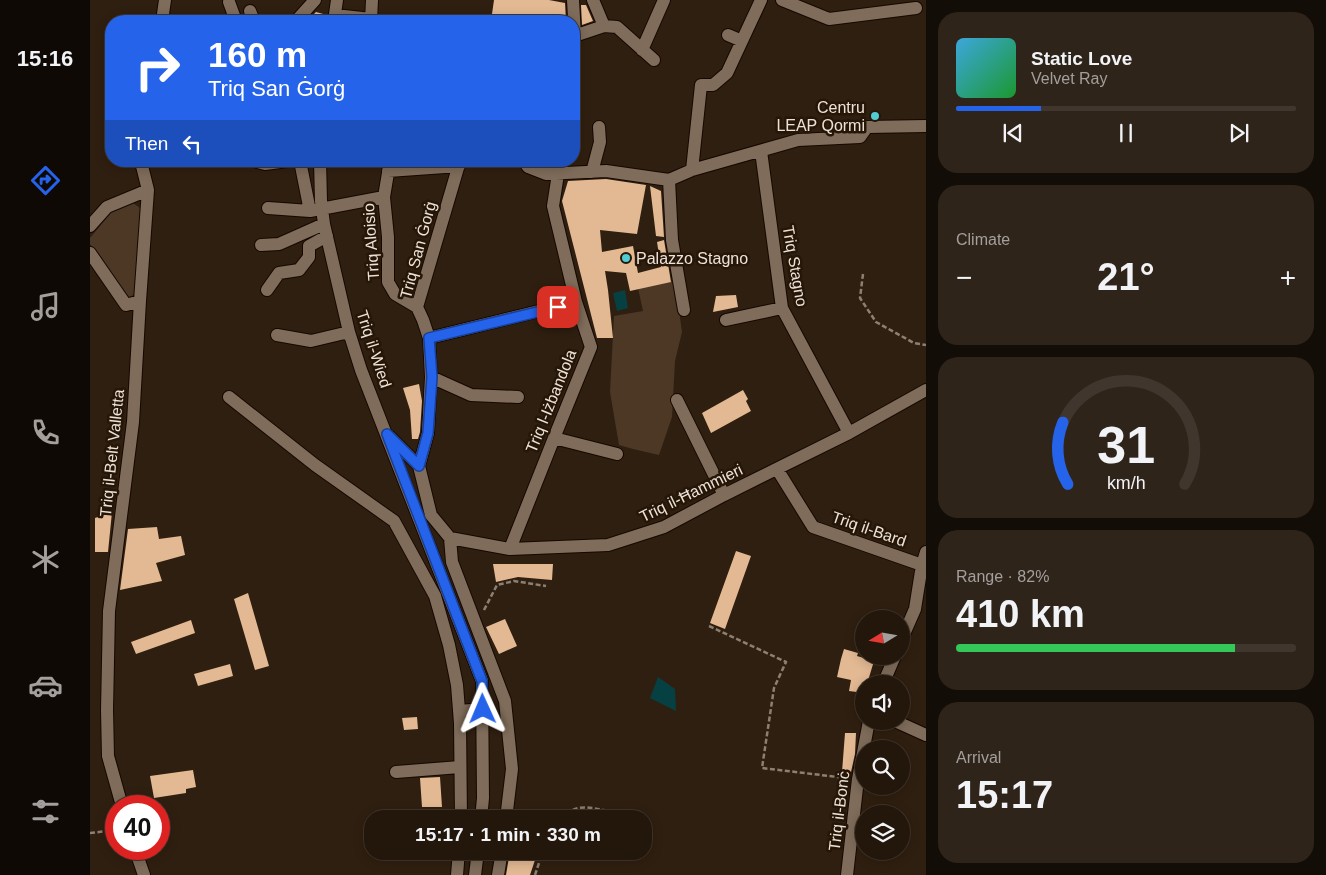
<!DOCTYPE html>
<html lang="en">
<head>
<meta charset="utf-8">
<style>
	:root { --surface:#23170c; --page:#2f241a; --text:#f1f3f6; --muted:#a39f9d; --line:#40362d; --accent:#2563eb }
	body { margin:0; font-family:Helvetica,sans-serif; background:var(--page); color:var(--text); height:100vh; display:flex; flex-direction:column; font-size:19px; white-space:nowrap }
	* { box-sizing:border-box; margin:0 }
	p { font-size:16px; color:var(--muted) }
	.icon { flex:none; width:28px; height:28px; fill:none; stroke:currentColor; stroke-width:2; stroke-linecap:round; stroke-linejoin:round }
	.map { position:relative; flex:1; overflow:hidden }
	.sheet { display:flex; flex-direction:column; gap:12px; padding:12px; background:#130d07; width:400px }
	.sheet>* { flex:none }
	.guide { position:absolute; left:15px; top:15px; width:475px; height:152px; border-radius:20px; box-shadow:0 2px 12px #0003,0 0 0 1px var(--line); background:#2563eb; color:#fff; overflow:hidden }
	.needle { width:32px; rotate:259deg }
	.buttons { position:absolute; left:765px; top:610px; display:grid; gap:10px }
	.buttons a { display:grid; place-items:center; width:55px; height:55px; border-radius:50%; background:var(--surface); box-shadow:0 2px 12px #0003,0 0 0 1px var(--line); font-size:25px }
	.speed { position:absolute; left:15px; top:795px; display:flex; gap:10px; font-size:25px; font-weight:700; text-align:center }
	.speed>* { display:grid; place-content:center; width:65px; height:65px; border-radius:50%; background:var(--surface); box-shadow:0 2px 12px #0003,0 0 0 1px var(--line); line-height:1 }
	.speed .limit { border:8px solid #d22; background:#fff; color:#111 }
	.pin { position:absolute; display:grid; place-items:center; width:42px; height:42px; color:#fff; margin:-21px; border-radius:10px; box-shadow:0 2px 8px #0006 }
	.me { position:absolute; width:55px; margin:-28px; rotate:359deg; stroke-linejoin:round; filter:drop-shadow(0 0 4px #0008) }
	.turn { display:flex; align-items:center; gap:18px; height:105px; padding:0 20px; font-size:22px }
	.turn .icon { width:65px; height:65px; stroke-width:2.5 }
	.turn b { display:block; font-size:35px; line-height:42px }
	.then { display:flex; align-items:center; height:48px; padding:0 20px; background:#0003; gap:10px; font-size:19px }
	.big { font-size:38px; font-weight:800; line-height:1.1 }
	.sheet .card { flex:1; display:flex; flex-direction:column; justify-content:center; gap:8px; min-width:0; padding:0 18px; border-radius:20px; background:var(--page) }
	.sheet .dial { align-items:center; gap:0 }
	.dial svg { height:130px; overflow:visible; fill:none; stroke:var(--line); stroke-width:7; stroke-linecap:round; text-anchor:middle }
	.dial text { fill:var(--text); stroke:none }
	.song { display:flex; align-items:center; gap:15px }
	.cover { width:60px; height:60px; border-radius:8px; background:linear-gradient(135deg,hsl(200 70% 55%),hsl(130 70% 35%)) }
	.played { height:5px; border-radius:2px; background:linear-gradient(90deg,var(--accent) 25%,var(--line) 25%) }
	.keys { display:flex; justify-content:space-around; direction:ltr }
	.heat { display:flex; justify-content:space-between; align-items:center; font-size:28px; direction:ltr }
	.charge { height:8px; border-radius:4px; background:linear-gradient(90deg,#34c759 82%,var(--line) 0) }
	.trip { position:absolute; left:274px; top:810px; width:288px; height:50px; border-radius:20px; background:var(--surface); box-shadow:0 2px 12px #0003,0 0 0 1px var(--line); font-weight:800; line-height:50px; text-align:center }
	main { display:flex; flex:1; min-height:0 }
	.menu { display:flex; flex-direction:column; width:90px; justify-content:space-around; align-items:center; background:#0e0905; color:var(--muted) }
	.menu .icon { width:35px; height:35px }
	.menu .selected { color:var(--accent) }
	.menu b { font-size:22px; color:var(--text) }
	.map>svg:first-child { display:block }
	.green { fill:#4c3825 }
	.water { fill:#064043 }
	.building { fill:#e2b993 }
	.lines { fill:none; stroke-linecap:round; stroke-linejoin:round }
	.minor-casing { stroke:#160800; stroke-width:14 }
	.path { stroke:#8d8073; stroke-width:2.5; stroke-dasharray:5 2.5; stroke-linecap:butt }
	.minor { stroke:#7f6c5a; stroke-width:12 }
	.route-casing { stroke:#184099; stroke-width:12 }
	.route { stroke:#2563eb; stroke-width:9 }
	.poi-dot { fill:#51ccd3; stroke:#251607; stroke-width:2 }
	.labels { text-anchor:middle; dominant-baseline:central; stroke-width:5; stroke-linejoin:round; paint-order:stroke }
	.poi-label { font-size:16px; fill:#ede2d8; stroke:#251607; text-anchor:end }
	.street-label { font-size:16px; fill:#ede2d8; stroke:#251607 }
</style>
</head>
<body>
<main>
<nav class="menu">
<b>15:16</b>
<svg class="icon selected" aria-label="directions" viewBox="0 0 24 24"><path d="M12 3l9 9-9 9-9-9zM9 14v-3h6M13 9l2 2-2 2"/></svg>
<svg class="icon" aria-label="music" viewBox="0 0 24 24"><path d="M9 18V5l10-2v13"/><circle cx="6" cy="18" r="3"/><circle cx="16" cy="16" r="3"/></svg>
<svg class="icon" aria-label="phone" viewBox="0 0 24 24"><path d="M5 4h4l2 5-3 2q2 4 5 5l2-3 5 2v4C11 20 4 13 5 4z"/></svg>
<svg class="icon" aria-label="climate" viewBox="0 0 24 24"><path d="M12 3v18M4 7l16 10M4 17L20 7"/></svg>
<svg class="icon" aria-label="car" viewBox="0 0 24 24"><path d="M5 17H2v-5l4-1 3-4h7l3 4 3 1v5h-3M9 17h6M6 11h13"/><circle cx="7" cy="17" r="2"/><circle cx="17" cy="17" r="2"/></svg>
<svg class="icon" aria-label="filters" viewBox="0 0 24 24"><path d="M4 7h16M4 17h16"/><circle cx="9" cy="7" r="2"/><circle cx="15" cy="17" r="2"/></svg>
</nav>
<div class="map">
<svg width="836" height="875" viewBox="0 0 836 875">
	<rect width="100%" height="100%" fill="#2f1f10"/>
	<path class="green" d="M 40,201 L 50,208 L 46,293 L 37,299 L 0,244 L 0,238 L 24,209 Z
		M 585,281 L 592,332 L 585,361 L 582,417 L 569,455 L 543,449 L 529,445 L 520,392 L 524,316 L 553,311 L 548,288 Z"/>
	<path class="water" d="M 535,290 L 538,308 L 527,311 L 523,293 Z
		M 568,677 L 585,689 L 586,711 L 560,698 Z"/>
	<path class="building" d="M 404,0 L 459,0 L 475,3 L 476,21 L 401,21 Z
		M 491,5 L 496,5 L 503,21 L 492,25 Z
		M 226,12 L 237,15 L 236,21 L 217,21 Z
		M 516,179 L 556,185 L 547,234 L 510,230 L 512,252 L 543,246 L 548,273 L 571,267 L 567,242 L 574,240 L 581,282 L 540,291 L 536,273 L 515,271 L 518,290 L 523,338 L 507,338 L 472,201 L 478,181 Z
		M 560,186 L 571,191 L 574,237 L 566,236 Z
		M 646,295 L 648,307 L 623,312 L 626,296 Z
		M 329,384 L 332,401 L 330,432 L 328,439 L 322,439 L 320,410 L 313,388 Z
		M 653,390 L 658,399 L 656,401 L 661,411 L 621,433 L 612,413 Z
		M 22,512 L 18,552 L 5,552 L 5,518 Z
		M 67,527 L 69,539 L 91,536 L 95,555 L 66,563 L 72,581 L 30,590 L 38,529 Z
		M 646,551 L 661,556 L 635,629 L 620,623 Z
		M 403,564 L 463,564 L 462,580 L 428,577 L 406,582 Z
		M 158,593 L 179,666 L 165,670 L 144,599 Z
		M 415,619 L 427,646 L 409,654 L 396,627 Z
		M 101,620 L 105,633 L 46,654 L 41,642 Z
		M 754,649 L 768,653 L 767,656 L 784,661 L 777,684 L 774,684 L 774,693 L 759,691 L 761,680 L 747,677 L 751,659 Z
		M 140,664 L 143,676 L 108,686 L 104,674 Z
		M 327,717 L 328,729 L 314,730 L 312,718 Z
		M 755,733 L 766,733 L 765,754 L 761,772 L 752,772 Z
		M 103,770 L 106,787 L 96,789 L 96,793 L 64,798 L 60,776 Z
		M 350,777 L 352,807 L 332,807 L 330,778 Z
		M 69,803 L 70,803 L 80,831 L 69,836 Z
		M 420,851 L 435,851 L 434,860 L 445,860 L 440,875 L 416,875 Z"/>
	<g class="lines">
		<g class="minor-casing">
			<path id="minor" d="M 483,0 L 485,36
				M 503,0 L 514,26
				M 692,0 L 739,19 L 826,8
				M 139,2 L 146,21
				M 160,11 L 164,21
				M 245,15 L 281,19
				M 72,21 L 75,0
				M 206,21 L 225,0
				M 244,21 L 247,0
				M 281,21 L 282,0
				M 638,35 L 652,41
				M 484,36 L 514,26 L 527,27 L 564,60
				M 552,50 L 574,0
				M 671,151 L 692,308 L 759,433
				M 164,161 L 175,164 L 197,161
				M 210,161 L 220,211
				M 230,161 L 231,201 L 234,224 L 259,332 L 271,370 L 392,681 L 393,798 L 391,819
				M 300,161 L 294,197 L 298,237 L 298,282 L 305,294 L 327,307
				M 434,161 L 438,167 L 456,174 L 516,171 L 579,180 L 602,170 L 708,140 L 770,137 L 777,127 L 836,126
				M 602,170 L 611,85 L 623,85 L 637,73 L 671,0
				M 298,171 L 369,166
				M 502,172 L 510,142 L 509,127
				M 579,180 L 582,240 L 594,310
				M 178,208 L 220,211 L 294,197
				M 0,226 L 17,207 L 58,190
				M 171,245 L 189,244 L 234,224
				M 0,253 L 36,305 L 50,301
				M 177,290 L 189,273 L 209,270 L 219,257 L 219,246 L 237,236
				M 636,320 L 692,308
				M 187,335 L 221,341 L 259,332
				M 339,338 L 486,302
				M 341,377 L 381,395 L 428,397
				M 139,397 L 225,465 L 304,521 L 345,596 L 359,645 L 367,685 L 370,723 L 371,819
				M 587,400 L 634,495
				M 300,437 L 329,466
				M 464,438 L 527,454
				M 687,469 L 723,527 L 832,565
				M 360,538 L 420,549 L 518,545 L 574,527 L 634,495 L 759,433 L 836,390
				M 360,538 L 341,515 L 329,466 L 338,433 L 341,377 L 339,338 L 333,320 L 327,307 L 370,161
				M 360,538 L 362,562 L 415,701 L 422,769 L 416,819
				M 420,549 L 464,438 L 501,347 L 486,302 L 463,206 L 468,174
				M 811,641 L 825,609 L 832,565 L 836,552
				M 793,684 L 805,656
				M 369,711 L 393,709
				M 805,721 L 836,735
				M 306,772 L 370,767
				M 32,806 L 18,756 L 17,710 L 19,611 L 43,422 L 50,301 L 58,190 L 52,166 L 53,161
				M 45,849 L 54,875
				M 367,875 L 369,851
				M 385,875 L 388,851
				M 408,875 L 412,851
				M 757,875 L 768,779 L 779,721"/>
		</g>
		<path class="path" d="M 773,274 L 770,298 L 786,322 L 824,343 L 836,345
			M 394,610 L 407,585 L 424,581 L 456,586
			M 619,626 L 696,662 L 684,688 L 672,768 L 756,778
			M 471,819 C 485,803 499,807 518,811
			M 0,833 L 26,830
			M 445,875 L 453,851"/>
		<use href="#minor" class="minor"/>
	</g>
	<g class="lines">
		<g class="route-casing">
			<path id="route" d="M 393,709 L 392,681 L 297,434 L 329,466 L 338,433 L 342,377 L 339,338 L 468,307"/>
		</g>
		<use href="#route" class="route"/>
	</g>
	<g class="poi-dot">
		<circle cx="785" cy="116" r="5"/>
		<circle cx="536" cy="258" r="5"/>
	</g>
	<g class="labels">
		<g class="poi-label">
			<text x="775" y="107">Centru<tspan x="775" dy="18">LEAP Qormi</tspan></text>
			<text x="546" y="258" text-anchor="start">Palazzo Stagno</text>
		</g>
		<g class="street-label">
			<text transform="translate(281 242) rotate(-94)">Triq Aloisio</text>
			<text transform="translate(328 250) rotate(-75)">Triq San Ġorġ</text>
			<text transform="translate(705 266) rotate(80)">Triq Stagno</text>
			<text transform="translate(284 349) rotate(72)">Triq il-Wied</text>
			<text transform="translate(461 401) rotate(-68)">Triq l-Iżbandola</text>
			<text transform="translate(22 453) rotate(-84)">Triq il-Belt Valletta</text>
			<text transform="translate(601 493) rotate(-26)">Triq il-Ħammieri</text>
			<text transform="translate(779 529) rotate(19)">Triq il-Bard</text>
			<text transform="translate(749 811) rotate(-83)">Triq il-Bonċ</text>
		</g>
	</g>
</svg>
<div class="buttons">
<a><svg class="needle" viewBox="-14 -14 28 28"><path d="M0-13l5 13h-10z" fill="#e53935"/><path d="M0 13l5-13h-10z" fill="#a39f9d"/></svg></a>
<a><svg class="icon" aria-label="sound" viewBox="0 0 24 24"><path d="M4 9h4l5-4v14l-5-4H4zM17 9q2 3 0 6"/></svg></a>
<a><svg class="icon" aria-label="search" viewBox="0 0 24 24"><circle cx="10" cy="10" r="6"/><path d="M15 15l6 6"/></svg></a>
<a><svg class="icon" aria-label="layers" viewBox="0 0 24 24"><path d="M12 4l9 5-9 5-9-5zM3 14l9 5 9-5"/></svg></a>
</div>
<div class="speed"><div class="limit">40</div></div>
<div class="pin" style="left:468px;top:307px;background:#d93025"><svg class="icon" aria-label="arrive" viewBox="0 0 24 24"><path d="M6 21V4h12l-3 4 3 4H6"/></svg></div>
<svg class="me" style="left:393px;top:709px" viewBox="-20 -20 40 40"><path d="M0-17L14 15 0 8-14 15z" fill="#2563eb" stroke="#fff" stroke-width="4"/></svg>
<div class="trip">15:17 · 1 min · 330 m</div>
<div class="guide">
<div class="turn"><svg class="icon" aria-label="right" viewBox="0 0 24 24"><path d="M7 20v-9h11M14 6l5 5-5 5"/></svg><div><b>160 m</b>Triq San Ġorġ</div></div>
<div class="then">Then<svg class="icon" aria-label="left" viewBox="0 0 24 24"><path d="M17 20v-9H6M10 6l-5 5 5 5"/></svg></div>
</div>
</div>
<section class="sheet">
<div class="card">
<div class="song"><i class="cover"></i><div><b>Static Love</b><p>Velvet Ray</p></div></div>
<div class="played"></div>
<div class="keys"><svg class="icon" aria-label="previous" viewBox="0 0 24 24"><path d="M18 5L8 12l10 7zM5 5v14"/></svg><svg class="icon" aria-label="pause" viewBox="0 0 24 24"><path d="M8 5v14M16 5v14"/></svg><svg class="icon" aria-label="next" viewBox="0 0 24 24"><path d="M6 5l10 7-10 7zM19 5v14"/></svg></div>
</div>
<div class="card"><p>Climate</p>
<div class="heat"><a>−</a><b class="big">21°</b><a>+</a></div>
</div>
<div class="card dial"><svg viewBox="0 0 100 80">
<path d="M14 69A42 42 0 1 1 86 69"/>
<path d="M14 69A42 42 0 0 1 11 31" stroke="#2563eb"/>
<text x="50" y="56" font-size="32" font-weight="700">31</text>
<text x="50" y="72" font-size="11">km/h</text>
</svg></div>
<div class="card"><p>Range · 82%</p><b class="big">410 km</b><div class="charge"></div></div>
<div class="card"><p>Arrival</p><b class="big">15:17</b></div>
</section>
</main>
</body>
</html>
